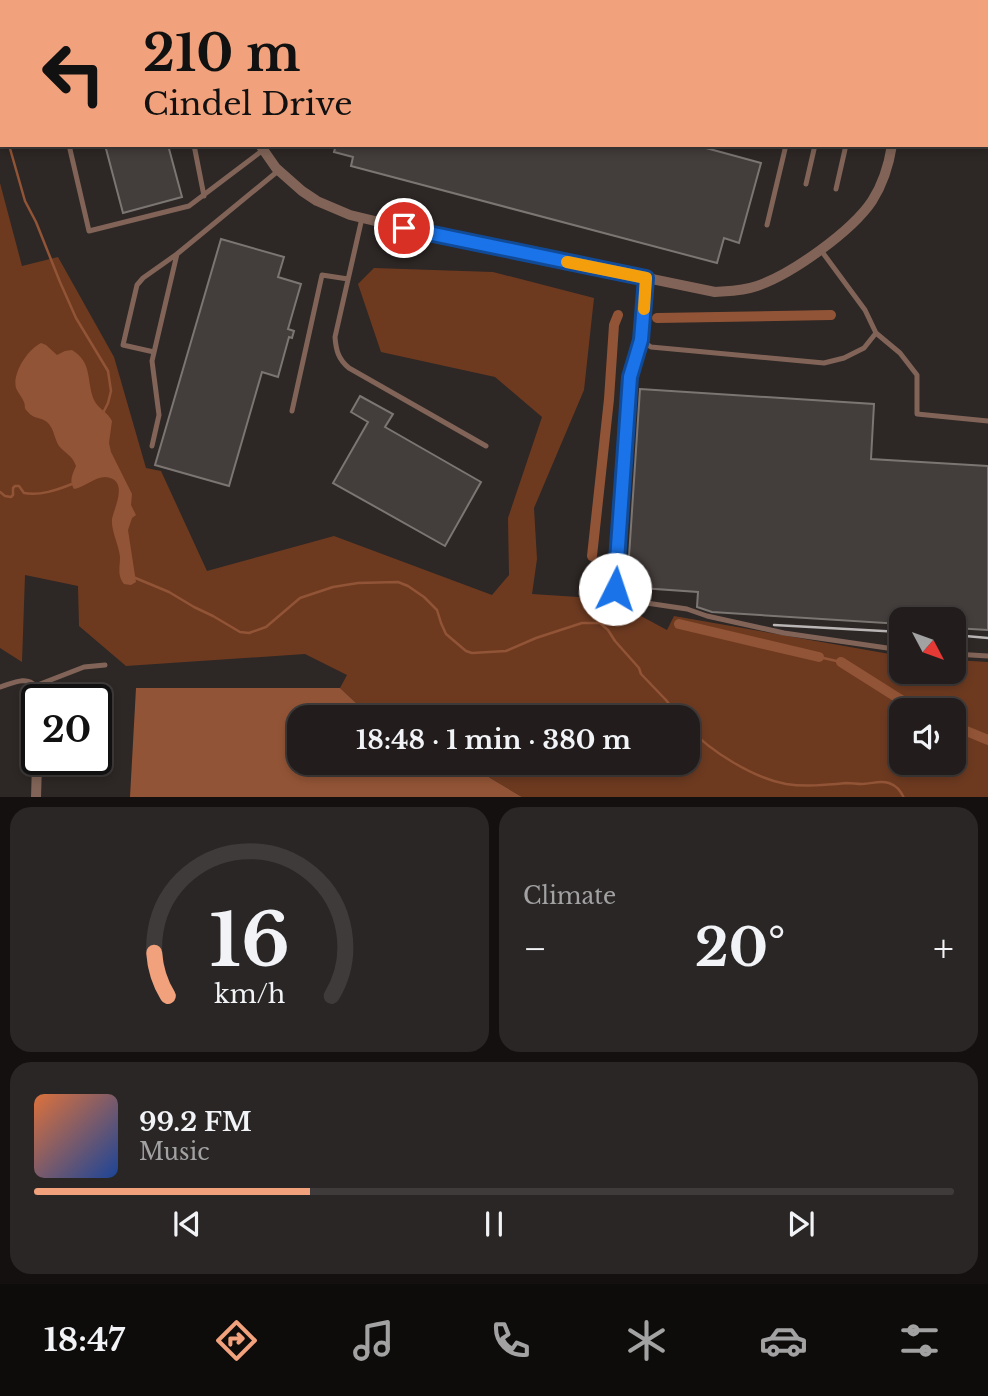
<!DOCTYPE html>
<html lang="en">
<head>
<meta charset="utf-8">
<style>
	:root { --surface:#221d1c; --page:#2a2625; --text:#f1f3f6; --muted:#a2a2a3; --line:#3f3b3b; --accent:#f1a17c }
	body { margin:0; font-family:"Libre Baskerville",serif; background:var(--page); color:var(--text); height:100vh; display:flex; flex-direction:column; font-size:26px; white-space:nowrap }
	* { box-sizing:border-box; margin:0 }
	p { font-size:23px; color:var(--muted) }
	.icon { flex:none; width:38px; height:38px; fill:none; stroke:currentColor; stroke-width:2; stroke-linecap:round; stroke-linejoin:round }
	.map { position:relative; height:797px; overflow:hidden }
	.side { display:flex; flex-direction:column; gap:10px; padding:10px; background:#13100f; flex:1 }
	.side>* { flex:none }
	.guide { position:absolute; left:0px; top:0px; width:989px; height:147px; box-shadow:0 4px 10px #0003,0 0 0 2px var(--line); background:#f1a17c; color:#111; overflow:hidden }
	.needle { width:46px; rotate:131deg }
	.controls { position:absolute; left:889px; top:607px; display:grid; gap:14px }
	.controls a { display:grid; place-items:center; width:77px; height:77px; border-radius:14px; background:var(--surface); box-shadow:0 4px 10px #0003,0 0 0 2px var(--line); font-size:35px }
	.speed { position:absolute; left:21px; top:684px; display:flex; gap:14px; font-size:35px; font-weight:700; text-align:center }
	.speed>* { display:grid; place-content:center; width:91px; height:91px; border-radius:50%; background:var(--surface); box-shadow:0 4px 10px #0003,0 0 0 2px var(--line); line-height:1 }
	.speed .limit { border:4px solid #111; border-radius:10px; background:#fff; color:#111 }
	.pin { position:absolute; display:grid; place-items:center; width:60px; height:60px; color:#fff; margin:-30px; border:4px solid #fff; border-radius:50%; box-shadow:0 2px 7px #0007 }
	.me { position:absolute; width:77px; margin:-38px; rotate:4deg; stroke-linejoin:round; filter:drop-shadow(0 0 5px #0008) }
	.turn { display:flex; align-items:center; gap:24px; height:147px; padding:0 28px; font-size:32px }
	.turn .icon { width:91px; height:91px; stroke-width:2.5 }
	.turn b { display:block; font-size:49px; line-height:60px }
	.big { font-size:52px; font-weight:700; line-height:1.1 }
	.side .widget { flex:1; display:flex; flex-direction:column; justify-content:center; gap:10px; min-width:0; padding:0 24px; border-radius:21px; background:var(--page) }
	.side .dial { align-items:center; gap:0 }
	.dial svg { height:182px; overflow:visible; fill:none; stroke:var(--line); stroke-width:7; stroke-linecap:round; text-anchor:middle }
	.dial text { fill:var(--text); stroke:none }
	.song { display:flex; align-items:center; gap:21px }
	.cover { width:84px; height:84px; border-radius:10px; background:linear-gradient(135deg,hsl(20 70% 55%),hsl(220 70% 35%)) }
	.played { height:7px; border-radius:4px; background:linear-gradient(90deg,var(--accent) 30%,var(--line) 30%) }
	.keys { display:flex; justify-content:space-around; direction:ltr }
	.heat { display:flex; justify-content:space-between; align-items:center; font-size:38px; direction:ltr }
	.side .tiles { flex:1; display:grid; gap:10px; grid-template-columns:1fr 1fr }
	.widget:last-child { grid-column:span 2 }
	.trip { position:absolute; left:287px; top:705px; width:413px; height:70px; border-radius:21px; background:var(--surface); box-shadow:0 4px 10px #0003,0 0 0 2px var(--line); font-weight:700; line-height:70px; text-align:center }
	.tabs { display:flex; height:112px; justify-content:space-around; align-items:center; background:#0e0c0b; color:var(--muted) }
	.tabs .icon { width:49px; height:49px }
	.tabs .current { color:var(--accent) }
	.tabs b { font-size:32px; color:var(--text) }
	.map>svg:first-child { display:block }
	.green { fill:#6d3a20; fill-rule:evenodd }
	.water { fill:#925436 }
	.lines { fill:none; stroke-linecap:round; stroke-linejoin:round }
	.stream { stroke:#925436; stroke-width:2.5 }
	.canal { stroke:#925436; stroke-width:10 }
	.building { fill:#433d3b; stroke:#7c7673; stroke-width:2 }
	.lane { stroke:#816457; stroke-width:5 }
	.street { stroke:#816457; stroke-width:10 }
	.rail { stroke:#bab6b5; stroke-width:2.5 }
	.route-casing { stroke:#114b97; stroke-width:18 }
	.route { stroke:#1a73e8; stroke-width:12 }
	.slow { stroke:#f59e0b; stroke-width:12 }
</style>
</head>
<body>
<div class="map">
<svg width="988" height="798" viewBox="0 0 988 798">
	<rect width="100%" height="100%" fill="#2d2725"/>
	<path class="green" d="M 0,183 L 22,266 L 58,257 L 114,357 L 146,468 L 161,471 L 207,571 L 334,536 L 492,595 L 509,575 L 508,518 L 542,417 L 495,377 L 381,352 L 358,284 L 374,268 L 493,272 L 594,298 L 584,390 L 534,508 L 537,559 L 532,594 L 609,599 L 667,630 L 674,616 L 901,656 L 901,672 L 954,672 L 954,660 L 988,662 L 988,797 L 522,797 L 465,763 L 688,763 L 688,718 L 371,717 L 340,688 L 347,675 L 305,654 L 126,666 L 79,626 L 78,586 L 25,575 L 22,662 L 0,648 ZM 901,710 L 954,710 L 954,763 L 901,763 Z"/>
	<path class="water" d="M 41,343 L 46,345 L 57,355 L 65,351 L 72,350 C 93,363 86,380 94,400 C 98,409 108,412 112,421 L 109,443 L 111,452 L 132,494 L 131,505 L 136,515 L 132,518 L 128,530 L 136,582 L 131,585 L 124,584 C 117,575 120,568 120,557 C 119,545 111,531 112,519 C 114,508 130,479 105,477 C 95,477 85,487 74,489 C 69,481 72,475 76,466 C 72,455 66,454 59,446 C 54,438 54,428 47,422 C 41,417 33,419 28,412 C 23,407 26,408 24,402 C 22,397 18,393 16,388 C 12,373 28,349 41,343 Z
		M 136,688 L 340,688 L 371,717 L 299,718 L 299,763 L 465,763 L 522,797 L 130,797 Z"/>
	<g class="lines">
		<path class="stream" d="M 0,63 L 2,80
			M 9,145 L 25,201 L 36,222 L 60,282 L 76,318 L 108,371 L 111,391 L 108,403 L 104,411
			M 0,492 L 5,496 L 11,497 L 13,495 L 13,488 L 15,486 L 19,486 L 24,493 C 40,496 57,490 72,484
			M 133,577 L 169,592 L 194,607 L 213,616 L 240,632 L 249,633 L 266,627 L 300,598 L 333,587 L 358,583 L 398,582 L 408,586 L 424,597 L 437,610 L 441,623 L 446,634 L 466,651 L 472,653 L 506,651 L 536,638 L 582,623 L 600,623 L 608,630 L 615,641 L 639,668 L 641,674 L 666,700 L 680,718
			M 819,657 L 841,662
			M 688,727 C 710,751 753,778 786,784 C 805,787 826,785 846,783 C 851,783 857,784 862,784 C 872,784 879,780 889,783 C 897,786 900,790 904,798"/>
		<path class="canal" d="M 657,318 L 831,315
			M 592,556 L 609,399 L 614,325 L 618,315
			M 679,624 L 819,657
			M 841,662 L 917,710
			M 954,726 L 988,740"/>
	</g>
	<path class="building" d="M 105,145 L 168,145 L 182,197 L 123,213 Z
		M 336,145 L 695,145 L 761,163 L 739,243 L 724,238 L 717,263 L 351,166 L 353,157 L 334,152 Z
		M 221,239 L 284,257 L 278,277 L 301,284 L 288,329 L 294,331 L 292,338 L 289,337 L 278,377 L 262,372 L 229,486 L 155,465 Z
		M 640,389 L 874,404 L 871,459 L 988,466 L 988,630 L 954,628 L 954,620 L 901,620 L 901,624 L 712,612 L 697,607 L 698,592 L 627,587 Z
		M 360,396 L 393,414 L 385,427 L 481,482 L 445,546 L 333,483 L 368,422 L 351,412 Z"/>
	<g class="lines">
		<path class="lane" d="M 164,0 L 164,2
			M 276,0 L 284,2
			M 82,2 L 89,0
			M 544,2 L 544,0
			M 676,2 L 677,0
			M 726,2 L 727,0
			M 864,2 L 864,0
			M 953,2 L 953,0
			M 981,2 L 981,0
			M 69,145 L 89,231 L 189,206 L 263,150
			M 194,145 L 204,196
			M 806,184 L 815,145
			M 836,189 L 846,145
			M 362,218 L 335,337 C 336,350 338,359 349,368 L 486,446
			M 767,225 L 786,145
			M 820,249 L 865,310 L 876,333 L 900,353 L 917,375 L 917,414 L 988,421
			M 646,278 L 641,340 L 630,377 L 615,589 L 633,601 L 687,609 L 707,616 L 784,633 L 901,650
			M 641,340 L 651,347 L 824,363 L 844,358 L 864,348 L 876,333
			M 154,352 L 123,345 L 137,285 L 143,278 L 177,254
			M 292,411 L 322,275 L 348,279
			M 152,446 L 159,415 L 152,361 L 177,254 L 278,171
			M 954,654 L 988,656
			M 35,686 L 84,667 L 105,665
			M 0,687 C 11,684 27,675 35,686 L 35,737"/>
		<path class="street" d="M 227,2 L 228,0
			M 903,2 L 903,0
			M 260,145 L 276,168 L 302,191 L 317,201 L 350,215 L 404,228 L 715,292 C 729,291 743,291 757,286 C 792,274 852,231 872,201 C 883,184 889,164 892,145
			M 35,737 L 37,763 L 36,798"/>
		<path class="rail" d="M 774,625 L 901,632
			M 954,635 L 988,638"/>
	</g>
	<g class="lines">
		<g class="route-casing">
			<path id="route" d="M 404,228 L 646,278 L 641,340 L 630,377 L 615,589"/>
		</g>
		<use href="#route" class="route"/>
		<path class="slow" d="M 567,262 L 646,278 L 644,309"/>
	</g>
</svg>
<div class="controls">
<a><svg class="needle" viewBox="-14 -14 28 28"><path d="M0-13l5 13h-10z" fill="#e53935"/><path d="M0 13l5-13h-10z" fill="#a2a2a3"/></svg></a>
<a><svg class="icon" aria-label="sound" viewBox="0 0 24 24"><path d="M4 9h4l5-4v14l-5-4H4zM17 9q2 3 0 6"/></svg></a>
</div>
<div class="speed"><div class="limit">20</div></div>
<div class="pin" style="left:404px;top:228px;background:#d93025"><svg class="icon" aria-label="arrive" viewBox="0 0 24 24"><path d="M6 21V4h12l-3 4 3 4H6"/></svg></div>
<svg class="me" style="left:615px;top:589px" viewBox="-20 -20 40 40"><circle r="19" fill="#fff"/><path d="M0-13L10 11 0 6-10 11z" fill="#1a73e8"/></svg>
<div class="trip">18:48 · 1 min · 380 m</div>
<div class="guide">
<div class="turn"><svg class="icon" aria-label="left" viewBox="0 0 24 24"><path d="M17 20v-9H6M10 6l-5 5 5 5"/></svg><div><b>210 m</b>Cindel Drive</div></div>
</div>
</div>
<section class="side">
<div class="tiles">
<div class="widget dial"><svg viewBox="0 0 100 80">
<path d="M14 69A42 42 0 1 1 86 69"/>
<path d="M14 69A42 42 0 0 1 8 50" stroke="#f1a17c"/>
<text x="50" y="56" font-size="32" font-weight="700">16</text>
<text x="50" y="72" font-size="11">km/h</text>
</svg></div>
<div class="widget"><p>Climate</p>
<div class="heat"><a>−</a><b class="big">20°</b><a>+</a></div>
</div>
<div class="widget">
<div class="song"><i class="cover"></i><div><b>99.2 FM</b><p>Music</p></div></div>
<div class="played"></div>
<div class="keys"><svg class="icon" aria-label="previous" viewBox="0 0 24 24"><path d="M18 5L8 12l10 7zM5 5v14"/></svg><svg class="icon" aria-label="pause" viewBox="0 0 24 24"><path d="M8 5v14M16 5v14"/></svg><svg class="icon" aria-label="next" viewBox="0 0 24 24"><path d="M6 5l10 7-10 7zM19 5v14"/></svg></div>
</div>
</div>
</section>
<nav class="tabs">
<b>18:47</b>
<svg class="icon current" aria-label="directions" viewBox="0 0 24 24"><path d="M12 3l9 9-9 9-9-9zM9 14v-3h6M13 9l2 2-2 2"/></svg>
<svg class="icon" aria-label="music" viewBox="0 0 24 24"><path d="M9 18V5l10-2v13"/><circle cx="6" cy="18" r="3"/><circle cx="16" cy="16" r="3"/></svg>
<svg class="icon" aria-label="phone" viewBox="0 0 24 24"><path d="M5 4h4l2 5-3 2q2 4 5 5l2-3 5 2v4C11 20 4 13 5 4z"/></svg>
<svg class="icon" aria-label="climate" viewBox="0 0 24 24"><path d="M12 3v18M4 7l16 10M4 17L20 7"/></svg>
<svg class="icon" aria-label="car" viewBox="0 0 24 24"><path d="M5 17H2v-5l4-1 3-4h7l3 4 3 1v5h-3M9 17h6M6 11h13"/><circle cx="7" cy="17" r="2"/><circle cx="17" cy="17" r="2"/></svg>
<svg class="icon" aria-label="filters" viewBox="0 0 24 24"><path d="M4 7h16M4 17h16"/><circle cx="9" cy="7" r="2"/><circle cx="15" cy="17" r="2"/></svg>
</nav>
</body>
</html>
